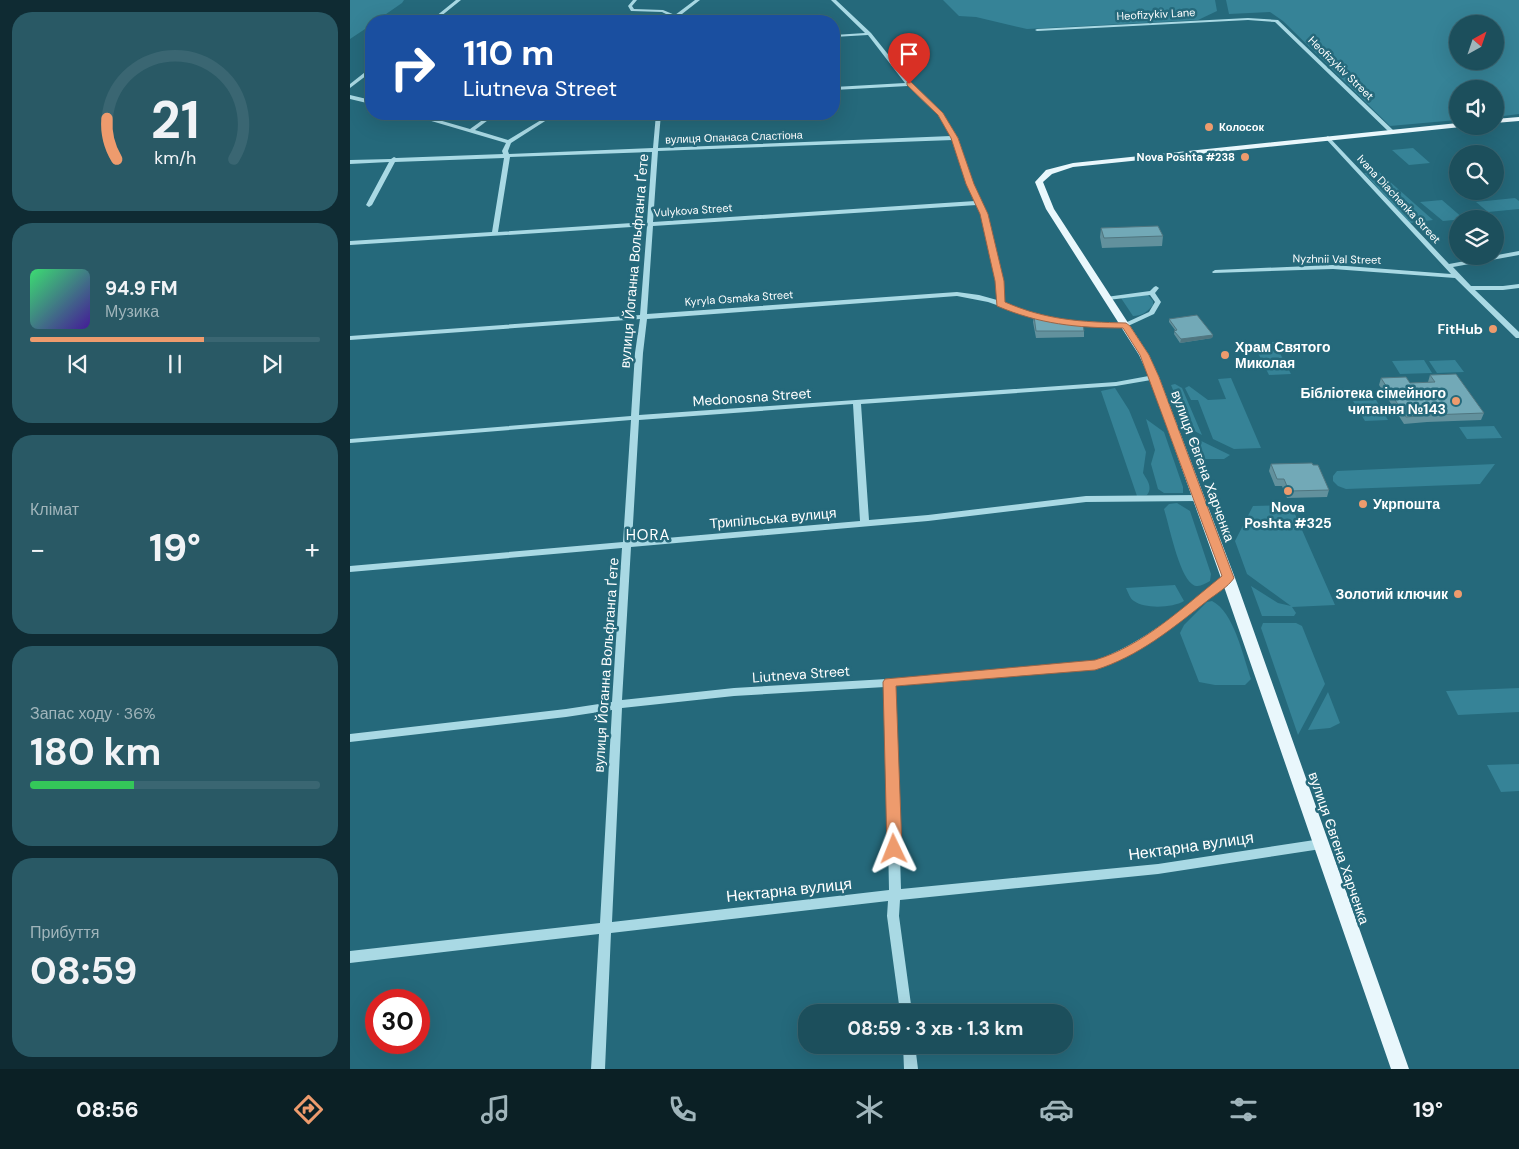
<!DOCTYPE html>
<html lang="uk">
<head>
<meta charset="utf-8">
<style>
	:root { --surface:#1c4f5c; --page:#295965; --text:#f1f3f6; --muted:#a0b5bb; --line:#3a6672; --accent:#ee9b6d }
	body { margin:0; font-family:"DM Sans",sans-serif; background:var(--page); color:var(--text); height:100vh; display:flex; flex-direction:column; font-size:19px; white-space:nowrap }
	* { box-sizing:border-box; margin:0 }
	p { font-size:16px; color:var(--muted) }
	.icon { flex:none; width:28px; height:28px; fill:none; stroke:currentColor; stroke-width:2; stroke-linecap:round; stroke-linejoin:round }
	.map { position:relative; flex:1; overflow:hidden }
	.side { display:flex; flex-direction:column; gap:12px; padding:12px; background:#0f2b33; width:350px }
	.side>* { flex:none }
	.guide { position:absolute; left:15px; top:15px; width:475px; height:105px; border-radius:20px; box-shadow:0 5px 20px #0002,0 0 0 1px var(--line); background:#1a4fa0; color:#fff; overflow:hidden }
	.needle { width:32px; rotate:40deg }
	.fabs { position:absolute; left:1099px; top:15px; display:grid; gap:10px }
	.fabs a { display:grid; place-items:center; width:55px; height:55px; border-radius:50%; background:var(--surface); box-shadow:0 5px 20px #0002,0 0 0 1px var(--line); font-size:25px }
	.speed { position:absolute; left:15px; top:989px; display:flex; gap:10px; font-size:25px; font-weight:700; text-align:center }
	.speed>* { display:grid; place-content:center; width:65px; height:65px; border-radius:50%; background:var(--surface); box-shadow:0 5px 20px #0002,0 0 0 1px var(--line); line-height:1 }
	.speed .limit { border:8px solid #d22; background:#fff; color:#111 }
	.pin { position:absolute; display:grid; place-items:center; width:42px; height:42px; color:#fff; margin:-51px -21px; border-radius:50% 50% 50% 0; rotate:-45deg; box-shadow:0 0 5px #0007 }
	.pin .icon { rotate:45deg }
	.me { position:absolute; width:55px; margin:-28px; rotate:358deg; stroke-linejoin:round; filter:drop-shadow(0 0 4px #0008) }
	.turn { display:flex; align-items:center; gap:18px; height:105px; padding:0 15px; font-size:22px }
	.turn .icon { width:65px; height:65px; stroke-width:2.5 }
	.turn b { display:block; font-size:35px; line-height:42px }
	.big { font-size:38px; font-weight:700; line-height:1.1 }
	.side .card { flex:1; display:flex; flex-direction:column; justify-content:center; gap:8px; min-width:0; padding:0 18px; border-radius:20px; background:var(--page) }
	.side .dial { align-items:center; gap:0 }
	.dial svg { height:130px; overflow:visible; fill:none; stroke:var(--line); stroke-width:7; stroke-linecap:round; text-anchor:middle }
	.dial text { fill:var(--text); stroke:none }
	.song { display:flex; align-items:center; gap:15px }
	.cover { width:60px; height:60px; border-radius:8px; background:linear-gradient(135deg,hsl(140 70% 55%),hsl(260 70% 35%)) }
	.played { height:5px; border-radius:2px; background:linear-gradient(90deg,var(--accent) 60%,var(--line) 60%) }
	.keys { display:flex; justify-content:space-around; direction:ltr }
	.heat { display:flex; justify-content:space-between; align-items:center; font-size:28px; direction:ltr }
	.charge { height:8px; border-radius:4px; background:linear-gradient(90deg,#34c759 36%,var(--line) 0) }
	.trip { position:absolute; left:448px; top:1004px; width:275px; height:50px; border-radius:20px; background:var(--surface); box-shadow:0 5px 20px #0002,0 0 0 1px var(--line); font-weight:700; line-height:50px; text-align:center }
	.tab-bar { display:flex; height:80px; justify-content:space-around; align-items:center; background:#0b2025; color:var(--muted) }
	.tab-bar .icon { width:35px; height:35px }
	.tab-bar .active { color:var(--accent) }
	.tab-bar b { font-size:22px; color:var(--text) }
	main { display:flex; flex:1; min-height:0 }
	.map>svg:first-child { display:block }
	.green { fill:#368397; fill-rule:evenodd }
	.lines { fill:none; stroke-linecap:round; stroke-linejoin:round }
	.minor { fill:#a9d9e4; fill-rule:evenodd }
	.major { fill:#e9f7fc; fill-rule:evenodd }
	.wall { fill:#62919d }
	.shaded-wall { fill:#507680 }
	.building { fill:#72a9b7; stroke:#507680 }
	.route { fill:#ee9b6d; stroke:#9b6547 }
	.poi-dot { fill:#ee9b6d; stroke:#25697b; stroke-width:2 }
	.labels { text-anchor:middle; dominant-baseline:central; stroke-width:5; stroke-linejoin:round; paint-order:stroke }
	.far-street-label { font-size:11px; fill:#fff; stroke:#25697b }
	.far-poi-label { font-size:11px; font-weight:bold; fill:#fff; stroke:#25697b; text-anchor:start }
	.street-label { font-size:14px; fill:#fff; stroke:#25697b }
	.poi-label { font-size:14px; font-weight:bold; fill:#fff; stroke:#25697b; text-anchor:end }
	.neighbourhood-label { font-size:15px; letter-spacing:1px; fill:#fff; stroke:#25697b }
	.near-street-label { font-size:16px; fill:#fff; stroke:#25697b }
</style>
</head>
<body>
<main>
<section class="side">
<div class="card dial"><svg viewBox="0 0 100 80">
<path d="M14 69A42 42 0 1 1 86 69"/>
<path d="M14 69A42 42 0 0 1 8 44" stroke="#ee9b6d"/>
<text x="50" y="56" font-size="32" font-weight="700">21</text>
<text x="50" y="72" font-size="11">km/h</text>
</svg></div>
<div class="card">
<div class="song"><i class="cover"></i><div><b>94.9 FM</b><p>Музика</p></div></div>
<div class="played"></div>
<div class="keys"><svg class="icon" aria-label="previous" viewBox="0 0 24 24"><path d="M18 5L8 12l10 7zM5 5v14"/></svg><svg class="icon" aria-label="pause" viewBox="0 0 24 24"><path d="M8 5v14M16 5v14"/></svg><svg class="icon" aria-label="next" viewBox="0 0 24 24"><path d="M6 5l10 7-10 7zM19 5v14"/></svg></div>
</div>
<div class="card"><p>Клімат</p>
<div class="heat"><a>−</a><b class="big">19°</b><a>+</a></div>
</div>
<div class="card"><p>Запас ходу · 36%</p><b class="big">180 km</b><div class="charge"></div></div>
<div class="card"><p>Прибуття</p><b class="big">08:59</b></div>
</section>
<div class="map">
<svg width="1169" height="1069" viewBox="0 0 1169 1069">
	<rect width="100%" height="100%" fill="#25697b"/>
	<path class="green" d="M 0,0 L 54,0 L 52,3 L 26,21 L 21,21 L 21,25 L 0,39 Z
		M 593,0 L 865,0 L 867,11 L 848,20 L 677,29 L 626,17 L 609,16 Z
		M 876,0 L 1169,0 L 1169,114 L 1145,117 L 1145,89 L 1108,89 L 1107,120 L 1040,126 L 933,21 L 920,12 L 879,14 ZM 1108,24 L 1145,24 L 1145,61 L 1108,61 Z
		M 1063,148 L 1080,163 L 1059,165 L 1042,150 Z
		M 1029,172 L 1083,220 L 1060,223 L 1014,173 Z
		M 1165,198 L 1169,201 L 1169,209 L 1138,212 L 1126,202 Z
		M 1092,200 L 1114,219 L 1093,221 L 1070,202 Z
		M 798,295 L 803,301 L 803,305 C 797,312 792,316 783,316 L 771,298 Z
		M 924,342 L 941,374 L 919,375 L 903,343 Z
		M 1074,360 L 1082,373 L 1050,374 L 1042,361 Z
		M 1105,360 L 1114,372 L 1087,373 L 1079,361 Z
		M 881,378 L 911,448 L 884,449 L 863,439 L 848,400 L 841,400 L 835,388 L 839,386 L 858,400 L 876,399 L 868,379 Z
		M 825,384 L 832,388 L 852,435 L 839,428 L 821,385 Z
		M 765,388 L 779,410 L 796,452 L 793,473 C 797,480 803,487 797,495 L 787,496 L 751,391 Z
		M 1026,400 L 1038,420 L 1015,421 L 1003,401 Z
		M 796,419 L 814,432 L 833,487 L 833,493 L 814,493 L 808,489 L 801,464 L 805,450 Z
		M 1144,426 L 1152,438 L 1117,439 L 1109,427 Z
		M 843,437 L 880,455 L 874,459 L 853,459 Z
		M 1145,464 L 1130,484 L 996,489 L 988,486 L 983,481 L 983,476 L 987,471 Z
		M 827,503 L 840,511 L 861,574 L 860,581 C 854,584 848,589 842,584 C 829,575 819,525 814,509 L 819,504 Z
		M 941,505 L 985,605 L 942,607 L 946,613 L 944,616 L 912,616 L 901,586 L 928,603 L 941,606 L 897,574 L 885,541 L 903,506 Z
		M 825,585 L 834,601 C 823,608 794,609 784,601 C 780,599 778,592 776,588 Z
		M 862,601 C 884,612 893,656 901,679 L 895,685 L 865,685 L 849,682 L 830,633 L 834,625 L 857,602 Z
		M 913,623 L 946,623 L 952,626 L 975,684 L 948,735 L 911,628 Z
		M 1169,688 L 1169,712 L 1108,715 L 1096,691 Z
		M 978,692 L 990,723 L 980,728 L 958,730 Z
		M 1169,764 L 1169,791 L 1151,792 L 1137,765 Z"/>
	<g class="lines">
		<path class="minor" d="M 106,0 L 111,0 L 85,21 L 80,21 Z
			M 283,0 L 287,0 L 282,6 L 284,9 L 313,10 L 325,15 L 345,0 L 350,0 L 323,21 L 318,21 L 322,17 L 312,12 L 281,11 L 278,6 Z
			M 481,0 L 486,0 L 521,33 L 561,83 L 592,113 L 608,138 L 623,184 L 637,214 L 653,281 L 653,303 L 697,320 L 696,321 L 692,321 L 638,302 L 607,296 L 297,319 L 293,353 L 289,415 L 766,382 L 804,375 L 807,375 L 807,379 L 766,386 L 511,404 L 519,520 L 578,515 L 736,496 L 848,495 L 852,498 L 848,501 L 736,502 L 578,521 L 281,547 L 272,700 L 384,688 L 571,677 L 744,661 C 794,643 834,608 875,576 L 878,575 L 883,578 L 881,580 L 835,618 L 802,641 L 767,661 L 748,668 L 545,686 L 551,889 L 808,864 L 971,839 L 975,841 L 977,844 L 975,847 L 971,849 L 808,874 L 550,900 L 549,916 L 562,1012 L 550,1012 L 537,916 L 538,901 L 261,933 L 255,1069 L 241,1069 L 249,934 L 0,963 L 0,951 L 250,923 L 262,710 L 216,717 L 0,742 L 0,734 L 216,709 L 262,702 L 272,548 L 0,572 L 0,566 L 273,542 L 281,420 L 0,443 L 0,439 L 281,416 L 285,353 L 290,319 L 0,340 L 0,336 L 290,315 L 297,226 L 0,245 L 0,241 L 142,232 L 154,158 L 45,162 L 22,205 L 19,207 L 16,205 L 39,162 L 0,164 L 0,160 L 41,159 L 44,157 L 46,158 L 153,154 L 152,151 L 156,143 L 61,115 L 61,114 L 68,114 L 120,129 L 141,114 L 146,114 L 125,130 L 158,140 L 201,114 L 206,114 L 161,143 L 158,151 L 159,154 L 303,148 L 306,114 L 311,114 L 308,148 L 601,136 L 588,115 L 558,86 L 484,90 L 484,87 L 555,83 L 518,35 L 484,37 L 484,35 L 515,33 ZM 603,140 L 617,184 L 625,201 L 303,222 L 308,151 ZM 302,152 L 297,222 L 148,232 L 160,157 ZM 627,205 L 631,214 L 647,281 L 647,300 L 629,295 L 607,292 L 297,314 L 303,226 ZM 503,404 L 510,521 L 282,541 L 289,420 ZM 535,687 L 539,890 L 262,922 L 272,708 L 384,696 Z
			M 898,18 L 928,20 L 1043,130 L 1043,132 L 1039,132 L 925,22 L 898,20 L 687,31 L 685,30 L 687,29 Z
			M 19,69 L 21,69 L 21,72 L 0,88 L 0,84 Z
			M 0,95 L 21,100 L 21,104 L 0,99 Z
			M 978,136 L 1099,264 L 1169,251 L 1169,255 L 1103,267 L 1121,286 L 1153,286 L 1169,284 L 1169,288 L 1153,290 L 1125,290 L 1169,332 L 1169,338 L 1166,338 L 1105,278 L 983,269 L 863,273 L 862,272 L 865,270 L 983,265 L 1101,274 L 976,139 L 975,138 Z
			M 806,286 L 809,288 L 805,293 L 811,302 L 804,314 L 778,326 L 722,325 L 718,323 L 722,321 L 775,323 L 799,312 L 805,302 L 800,295 L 758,300 L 756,299 L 756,297 L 800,291 L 804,287 Z
			M 553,1045 L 565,1045 L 568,1069 L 554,1069 Z"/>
		<path class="major" d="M 1169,117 L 1169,121 L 1145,123 L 1145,119 Z
			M 1108,123 L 1108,126 L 1111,127 L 723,167 L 702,174 L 693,182 L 704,209 L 799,355 L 809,377 L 885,578 L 1059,1069 L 1041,1069 L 871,578 L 799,377 L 789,355 L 696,209 L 685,182 L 696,170 L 723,163 Z"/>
	</g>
	<path class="wall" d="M 751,228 L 813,236 L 812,246 L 752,248 L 750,237 Z
		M 684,316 L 734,331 L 734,337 L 686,338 L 683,322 Z
		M 819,319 L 863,335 L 862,338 L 830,343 L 824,334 L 825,330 L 819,322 Z
		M 1080,375 L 1134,413 L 1131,420 L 1077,422 L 1054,424 L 1029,385 L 1031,378 L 1060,383 L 1078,382 Z
		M 921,464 L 979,490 L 977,497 L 937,498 L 932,486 L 925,486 L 919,471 Z"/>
	<path class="shaded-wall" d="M 863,335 L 862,338 L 830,343 L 831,339 Z"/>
	<path class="building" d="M 808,226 L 813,236 L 754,238 L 751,228 Z
		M 847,315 L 863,335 L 831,339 L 824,331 L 827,330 L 819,319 Z
		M 684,316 L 733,323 L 734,331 L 686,331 Z
		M 1106,374 L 1134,413 L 1080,415 L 1056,417 L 1031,378 L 1056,377 L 1060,383 L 1085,382 L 1080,375 Z
		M 962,463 L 963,465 L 968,465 L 979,490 L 939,491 L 934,479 L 927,479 L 921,464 Z"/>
	<path class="route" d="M 557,82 L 561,82 L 593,113 L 608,138 L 624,184 L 638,214 L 654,281 L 655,302 C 696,320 731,322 776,323 L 780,326 L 799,355 L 809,377 L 884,578 C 878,587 866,594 857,601 C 823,628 788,657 745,670 L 546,686 L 552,849 L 549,854 L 544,856 L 539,854 L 537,849 L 533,682 L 535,679 L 745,660 C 793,646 833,607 872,576 L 790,355 L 773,328 C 727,328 689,324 647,306 L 645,281 L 630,214 L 616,184 L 601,138 L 588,115 L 557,85 Z"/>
	<g class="poi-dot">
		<circle cx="859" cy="127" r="5"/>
		<circle cx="895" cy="157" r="5"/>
		<circle cx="1143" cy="329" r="5"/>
		<circle cx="875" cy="355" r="5"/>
		<circle cx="1106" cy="401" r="5"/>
		<circle cx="938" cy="491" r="5"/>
		<circle cx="1013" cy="504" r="5"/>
		<circle cx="1108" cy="594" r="5"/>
	</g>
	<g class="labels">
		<g class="far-street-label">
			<text transform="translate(806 14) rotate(-3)">Heofizykiv Lane</text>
			<text transform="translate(991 68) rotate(44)">Heofizykiv Street</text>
			<text transform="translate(384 137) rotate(-2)">вулиця Опанаса Сластіона</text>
			<text transform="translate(1049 199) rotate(47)">Ivana Diachenka Street</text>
			<text transform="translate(343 210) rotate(-4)">Vulykova Street</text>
			<text transform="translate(987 259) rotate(1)">Nyzhnii Val Street</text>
			<text transform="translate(389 298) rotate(-4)">Kyryla Osmaka Street</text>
		</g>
		<g class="far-poi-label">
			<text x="869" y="127">Колосок</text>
			<text x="885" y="157" text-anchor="end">Nova Poshta #238</text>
		</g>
		<g class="street-label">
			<text transform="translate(284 261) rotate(-85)">вулиця Йоганна Вольфганга Ґете</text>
			<text transform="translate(402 397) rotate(-4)">Medonosna Street</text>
			<text transform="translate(853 466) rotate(70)">вулиця Євгена Харченка</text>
			<text transform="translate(423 518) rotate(-5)">Трипільська вулиця</text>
			<text transform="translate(256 665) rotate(-86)">вулиця Йоганна Вольфганга Ґете</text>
			<text transform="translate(451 674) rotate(-4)">Liutneva Street</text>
			<text transform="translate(989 848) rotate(71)">вулиця Євгена Харченка</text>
		</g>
		<g class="poi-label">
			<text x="1133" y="329">FitHub</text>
			<text x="885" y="347" text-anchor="start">Храм Святого<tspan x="885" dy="16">Миколая</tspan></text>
			<text x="1096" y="393">Бібліотека сімейного<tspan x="1096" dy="16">читання №143</tspan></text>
			<text x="1023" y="504" text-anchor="start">Укрпошта</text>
			<text x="938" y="507" text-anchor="middle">Nova<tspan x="938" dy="16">Poshta #325</tspan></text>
			<text x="1098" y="594">Золотий ключик</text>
		</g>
		<g class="neighbourhood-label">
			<text x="298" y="535">HORA</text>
		</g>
		<g class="near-street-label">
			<text transform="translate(841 846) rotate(-8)">Нектарна вулиця</text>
			<text transform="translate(439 890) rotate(-6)">Нектарна вулиця</text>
		</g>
	</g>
</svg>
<div class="fabs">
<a><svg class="needle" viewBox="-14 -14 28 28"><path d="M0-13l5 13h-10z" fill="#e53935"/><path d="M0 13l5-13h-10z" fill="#a0b5bb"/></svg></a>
<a><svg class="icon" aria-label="sound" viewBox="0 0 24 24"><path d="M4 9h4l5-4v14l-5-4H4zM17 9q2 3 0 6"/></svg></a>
<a><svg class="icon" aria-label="search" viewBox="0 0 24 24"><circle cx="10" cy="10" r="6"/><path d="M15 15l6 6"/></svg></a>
<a><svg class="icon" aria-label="layers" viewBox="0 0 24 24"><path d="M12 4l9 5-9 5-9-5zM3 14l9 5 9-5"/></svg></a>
</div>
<div class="speed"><div class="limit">30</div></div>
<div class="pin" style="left:559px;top:84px;background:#d93025"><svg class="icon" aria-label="arrive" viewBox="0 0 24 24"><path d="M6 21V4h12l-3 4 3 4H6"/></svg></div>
<svg class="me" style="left:544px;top:849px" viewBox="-20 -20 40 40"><path d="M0-17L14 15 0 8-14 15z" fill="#ee9b6d" stroke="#fff" stroke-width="4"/></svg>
<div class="trip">08:59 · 3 хв · 1.3 km</div>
<div class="guide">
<div class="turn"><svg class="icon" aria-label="right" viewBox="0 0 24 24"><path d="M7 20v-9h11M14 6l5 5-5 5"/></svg><div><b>110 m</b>Liutneva Street</div></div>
</div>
</div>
</main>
<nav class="tab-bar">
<b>08:56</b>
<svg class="icon active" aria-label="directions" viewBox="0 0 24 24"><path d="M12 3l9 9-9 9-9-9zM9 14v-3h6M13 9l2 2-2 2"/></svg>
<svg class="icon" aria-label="music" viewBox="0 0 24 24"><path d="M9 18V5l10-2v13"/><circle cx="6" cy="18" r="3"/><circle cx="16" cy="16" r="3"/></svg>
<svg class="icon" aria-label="phone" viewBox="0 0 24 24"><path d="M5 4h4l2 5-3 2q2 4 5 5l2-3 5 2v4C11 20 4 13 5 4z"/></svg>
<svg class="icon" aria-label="climate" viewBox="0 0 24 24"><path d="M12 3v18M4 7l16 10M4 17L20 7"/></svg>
<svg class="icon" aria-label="car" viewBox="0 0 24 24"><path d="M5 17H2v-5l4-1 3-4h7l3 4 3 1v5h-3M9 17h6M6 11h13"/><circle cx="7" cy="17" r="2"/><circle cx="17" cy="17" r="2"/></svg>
<svg class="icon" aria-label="filters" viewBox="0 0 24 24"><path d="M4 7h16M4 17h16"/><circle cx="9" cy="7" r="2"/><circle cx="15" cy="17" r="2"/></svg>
<b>19°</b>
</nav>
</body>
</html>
